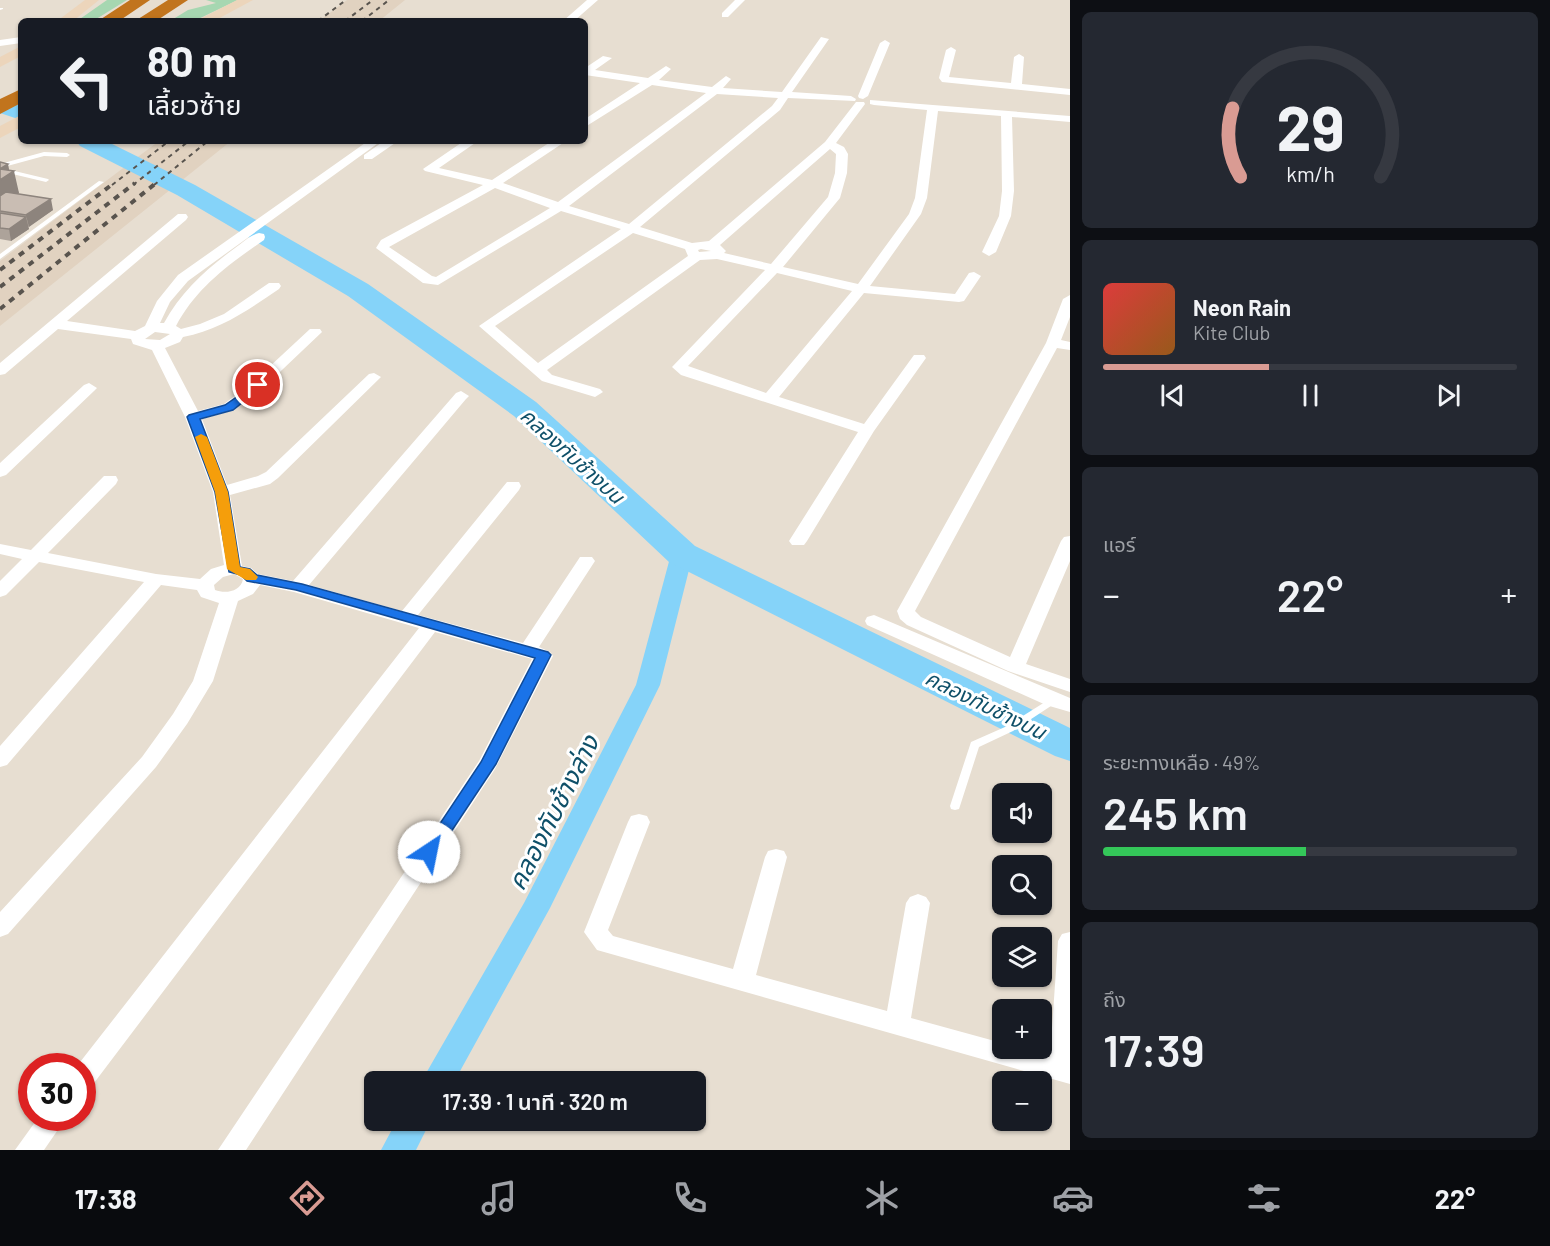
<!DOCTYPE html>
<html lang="th">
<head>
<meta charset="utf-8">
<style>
	:root { --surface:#171b24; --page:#242831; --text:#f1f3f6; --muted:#9ea1a6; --line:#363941; --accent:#d99b93 }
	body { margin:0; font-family:Barlow,"Noto Sans Thai",sans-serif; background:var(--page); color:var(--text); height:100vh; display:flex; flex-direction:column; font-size:22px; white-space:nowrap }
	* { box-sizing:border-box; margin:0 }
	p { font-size:20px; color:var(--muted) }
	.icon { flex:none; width:33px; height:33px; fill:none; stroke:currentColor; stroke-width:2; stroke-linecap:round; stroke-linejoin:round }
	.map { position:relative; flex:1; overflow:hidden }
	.drawer { display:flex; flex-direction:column; gap:12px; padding:12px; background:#0d0f14; width:480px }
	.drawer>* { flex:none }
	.top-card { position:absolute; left:18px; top:18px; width:570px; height:126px; border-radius:9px; box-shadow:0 2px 4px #0004; background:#171b24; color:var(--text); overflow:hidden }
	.controls { position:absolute; left:992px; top:783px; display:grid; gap:12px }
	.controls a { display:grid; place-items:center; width:60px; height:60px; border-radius:9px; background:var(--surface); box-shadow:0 2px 4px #0004; font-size:30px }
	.speed { position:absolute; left:18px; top:1053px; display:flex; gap:12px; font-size:30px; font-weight:700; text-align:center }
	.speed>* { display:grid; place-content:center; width:78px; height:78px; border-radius:50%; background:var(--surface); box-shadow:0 2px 4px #0004; line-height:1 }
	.speed .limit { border:9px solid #d22; background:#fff; color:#111 }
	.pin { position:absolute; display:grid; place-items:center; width:51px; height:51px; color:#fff; margin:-26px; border:3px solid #fff; border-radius:50%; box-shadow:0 2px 6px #0007 }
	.me { position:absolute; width:66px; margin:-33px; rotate:34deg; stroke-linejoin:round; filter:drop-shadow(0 0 4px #0008) }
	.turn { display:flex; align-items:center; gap:21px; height:126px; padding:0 30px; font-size:27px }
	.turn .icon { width:78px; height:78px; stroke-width:2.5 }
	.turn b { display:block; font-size:42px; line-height:51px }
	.big { font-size:45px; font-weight:600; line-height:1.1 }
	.drawer .card { flex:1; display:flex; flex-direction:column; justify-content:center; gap:9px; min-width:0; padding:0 21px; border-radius:9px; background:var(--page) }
	.drawer .dial { align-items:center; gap:0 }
	.dial svg { height:156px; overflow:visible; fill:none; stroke:var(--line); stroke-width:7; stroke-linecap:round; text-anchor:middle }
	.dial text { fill:var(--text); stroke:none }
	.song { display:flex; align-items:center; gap:18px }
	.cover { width:72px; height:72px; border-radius:9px; background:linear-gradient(135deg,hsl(0 70% 55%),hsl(30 70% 35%)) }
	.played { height:6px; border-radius:3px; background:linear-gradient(90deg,var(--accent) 40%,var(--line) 40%) }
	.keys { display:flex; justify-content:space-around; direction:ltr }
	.heat { display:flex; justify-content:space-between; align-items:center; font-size:33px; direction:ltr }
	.charge { height:9px; border-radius:4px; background:linear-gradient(90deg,#34c759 49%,var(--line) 0) }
	.trip { position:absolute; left:364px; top:1071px; width:342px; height:60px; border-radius:9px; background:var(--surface); box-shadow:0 2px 4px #0004; font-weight:600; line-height:60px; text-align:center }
	.tab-bar { display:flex; height:96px; justify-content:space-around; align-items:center; background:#090b0e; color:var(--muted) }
	.tab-bar .icon { width:42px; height:42px }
	.tab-bar .active { color:var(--accent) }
	.tab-bar b { font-size:27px; color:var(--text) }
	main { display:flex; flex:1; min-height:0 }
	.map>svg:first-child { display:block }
	.built { fill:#e1d2c0 }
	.green { fill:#a6d7b1 }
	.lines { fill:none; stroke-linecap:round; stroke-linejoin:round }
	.canal { fill:#85d3f9; fill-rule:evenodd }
	.river { fill:#85d3f9; fill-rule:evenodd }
	.lane { fill:#fff; fill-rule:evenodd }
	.street { fill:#fff; fill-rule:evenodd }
	.secondary { fill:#ecd5bb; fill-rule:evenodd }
	.highway { fill:#c1741d; fill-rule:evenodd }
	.rail-far1 { stroke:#59544e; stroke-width:2; stroke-dasharray:4.5 4.5; stroke-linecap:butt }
	.rail { stroke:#59544e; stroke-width:4; stroke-dasharray:6 6; stroke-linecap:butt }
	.wall { fill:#ada39a }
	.shaded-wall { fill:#8d847d }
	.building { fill:#c9bdb3; stroke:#8d847d; stroke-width:1.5 }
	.route { fill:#1a73e8; stroke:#114b97; stroke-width:1.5 }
	.slow { fill:#f59e0b }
	.labels { text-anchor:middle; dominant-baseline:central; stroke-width:6; stroke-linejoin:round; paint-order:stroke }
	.water-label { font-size:21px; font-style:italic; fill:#0f5069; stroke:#fff }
	.near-water-label { font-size:26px; font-style:italic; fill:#0f5069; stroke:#fff }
</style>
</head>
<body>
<main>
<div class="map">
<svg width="1070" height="1150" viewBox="0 0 1070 1150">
	<rect width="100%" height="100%" fill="#e7ded1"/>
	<path class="built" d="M 347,0 L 405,0 L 379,21 L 319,21 Z
		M 159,141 L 231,141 L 0,326 L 0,261 Z"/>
	<path class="green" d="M 107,0 L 127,0 L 93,21 L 77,21 Z
		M 206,0 L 238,0 L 194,21 L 170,21 L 188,10 L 216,3 Z"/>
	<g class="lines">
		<path class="canal" d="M 682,547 L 690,549 L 693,554 L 660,685 L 550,908 L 454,1082 L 421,1082 L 524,903 L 636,685 L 671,554 L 674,549 Z
			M 397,1120 L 431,1120 L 416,1150 L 381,1150 Z"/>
		<path class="river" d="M 0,99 L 21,106 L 21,120 L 0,113 Z
			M 76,141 L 106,141 L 195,185 L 368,284 L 536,402 L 695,546 L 1070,728 L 1070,761 L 1055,756 L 669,562 L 514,416 L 348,296 L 177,195 L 80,146 Z"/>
		<path class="lane" d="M 0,8 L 3,8 L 3,9 L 0,10 Z
			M 44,152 L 67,153 L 70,155 L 67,157 L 44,156 L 0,168 L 0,164 Z
			M 2,168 L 48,179 L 49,180 L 46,182 L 0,171 L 0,169 Z
			M 99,181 L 104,182 L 0,259 L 0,254 Z
			M 1053,697 L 1057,698 L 1058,700 L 1057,702 L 1013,731 L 979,747 L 960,806 L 959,809 L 955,810 L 951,809 L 950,806 L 971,742 L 1005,727 Z"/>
		<path class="street" d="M 587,0 L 598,0 L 574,21 L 563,21 Z
			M 735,0 L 745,0 L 728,17 L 722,17 L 722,13 Z
			M 21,37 L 21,43 L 0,46 L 0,40 Z
			M 821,37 L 829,39 L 792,92 L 851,96 L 856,99 L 855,101 L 788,98 L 780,110 L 640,227 L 692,243 L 709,241 L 825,142 L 856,102 L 864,102 L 865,104 L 836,143 L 844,147 L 848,154 L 847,173 L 840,198 L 783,267 L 858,284 L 909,214 L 915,198 L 927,110 L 874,105 L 870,104 L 870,100 L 1070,116 L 1070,122 L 1012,117 L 1014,191 L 1011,216 L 996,252 L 989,256 L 982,252 L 999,216 L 1002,191 L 1001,116 L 938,111 L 927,198 L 921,214 L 870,286 L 955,294 L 969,273 L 974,272 L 981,276 L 964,301 L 959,302 L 864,293 L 779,397 L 864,424 L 914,355 L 924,355 L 926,358 L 874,431 L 807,541 L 804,545 L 792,545 L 789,541 L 858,432 L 681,375 L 672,367 L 765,270 L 717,259 L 700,260 L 547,370 L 552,375 L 600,389 L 603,392 L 595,397 L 542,381 L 479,326 L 621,229 L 561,211 L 438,285 L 423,283 L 376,248 L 381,240 L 483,185 L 425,171 L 423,169 L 464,141 L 478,141 L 439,168 L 492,180 L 552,141 L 566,141 L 503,183 L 558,202 L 706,93 L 652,85 L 585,127 L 585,119 L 640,83 L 585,75 L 585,68 L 603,56 L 612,58 L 595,70 L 648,78 L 666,66 L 671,69 L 659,80 L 712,87 L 726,76 L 731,79 L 723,88 L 782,92 ZM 717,94 L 778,98 L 772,106 L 629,224 L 569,206 ZM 830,149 L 836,154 L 835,173 L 828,197 L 771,264 L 724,253 L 726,251 L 720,245 ZM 495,188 L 550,208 L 436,277 L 432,276 L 389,247 ZM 633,233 L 685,249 L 688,256 L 538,363 L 495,326 ZM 701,249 L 711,251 L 699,252 L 698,250 ZM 777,273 L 852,291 L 766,393 L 688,366 Z
			M 885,40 L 890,43 L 868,96 L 863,99 L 859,98 L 858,96 L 880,43 Z
			M 951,47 L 956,50 L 949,77 L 1011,83 L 1014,57 L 1019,54 L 1024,57 L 1022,84 L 1070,89 L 1070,95 L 942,82 L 939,78 L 946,50 Z
			M 368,141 L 381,141 L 188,281 L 170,302 L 160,323 L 164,323 C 181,292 206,269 235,248 C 242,243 250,235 259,233 L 264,234 L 265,237 L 264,240 C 229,264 196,288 176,326 L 181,329 L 200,324 L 224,314 L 269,283 L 279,283 L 281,286 L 279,289 C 248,310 220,330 183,337 L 180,342 L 165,348 L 198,411 L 224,404 L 253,382 L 310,329 L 320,329 L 322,332 L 263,388 L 234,410 L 202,419 L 227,485 L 258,476 L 266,472 L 369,374 L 374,373 L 381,377 L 278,478 L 270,484 L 230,495 L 242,566 L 251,568 L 258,574 L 293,581 L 456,393 L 461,391 L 469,396 L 466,399 L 309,585 L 402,611 L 507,482 L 519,482 L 521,486 L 519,490 L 418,615 L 523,643 L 580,557 L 592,557 L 595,561 L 539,647 L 550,652 L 553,656 L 495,769 L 246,1150 L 218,1150 L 479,761 L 532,659 L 435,632 L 91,1087 L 82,1090 L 82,1066 L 77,1066 L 419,628 L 294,592 L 260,585 L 253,594 L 238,601 L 213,681 L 187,724 L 156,767 L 8,934 L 0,937 L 0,912 L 142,757 L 173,714 L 193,681 L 219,603 L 201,597 L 197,590 L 161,585 L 7,765 L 0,767 L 0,746 L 144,582 L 39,562 L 6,595 L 0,597 L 0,581 L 22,559 L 0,554 L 0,544 L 31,550 L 104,476 L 116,476 L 118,480 L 116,484 L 48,553 L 156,574 L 200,579 L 211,569 L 224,565 L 213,492 L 185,417 L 152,350 L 133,344 L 131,339 L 58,329 L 5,374 L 0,375 L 0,363 L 178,214 L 186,214 L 188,217 L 186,220 L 67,321 L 135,331 L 145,326 L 157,301 L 178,275 ZM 155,332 L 170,334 L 160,340 L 145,339 ZM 234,574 L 243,579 C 241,592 225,594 215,590 L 214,585 L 223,577 Z
			M 384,141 L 398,141 L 372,159 L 364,159 L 364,155 Z
			M 1070,295 L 1070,317 L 1061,340 L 1070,342 L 1070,350 L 1057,348 L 915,611 L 921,617 L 1010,657 L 1061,541 L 1064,537 L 1070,536 L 1070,561 L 1026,664 L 1070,679 L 1070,692 L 1008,671 L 907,625 L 900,619 L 897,611 L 1046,343 L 1063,299 Z
			M 89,383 L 97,388 L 94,391 L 6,475 L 0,477 L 0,463 L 84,385 Z
			M 874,615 L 1070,698 L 1070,712 L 1046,705 L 867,625 L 865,621 L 867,617 Z
			M 639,814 L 647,816 L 650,822 L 608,930 L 613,936 L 733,969 L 765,857 L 768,851 L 776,849 L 784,851 L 787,857 L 756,975 L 887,1011 L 906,903 L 910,897 L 918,894 L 926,897 L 930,903 L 911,1018 L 1002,1043 L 1002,1048 L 1021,1048 L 1050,1057 L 1058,941 L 1062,934 L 1070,932 L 1070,1084 L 597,950 L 584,932 L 628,822 L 631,816 Z
			M 38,1118 L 66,1118 L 44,1150 L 15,1150 Z"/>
		<path class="secondary" d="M 85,0 L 99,0 L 73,21 L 57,21 Z
			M 237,0 L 253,0 L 214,21 L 196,21 Z
			M 21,46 L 21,56 L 0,67 L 0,57 Z
			M 21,115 L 21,127 L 0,138 L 0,126 Z"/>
		<path class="highway" d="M 130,0 L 150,0 L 119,21 L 98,21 Z
			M 168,0 L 188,0 L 156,21 L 135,21 Z
			M 21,89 L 21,103 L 0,114 L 0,99 Z"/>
		<path class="rail-far1" d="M 318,21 L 346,0
			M 345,21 L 373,0
			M 362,21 L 389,0
			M 112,185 L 169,141
			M 133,185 L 189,141
			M 154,185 L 208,141"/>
		<path class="rail" d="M 0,270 L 114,183
			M 0,287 L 135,183
			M 0,309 L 156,183"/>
	</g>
	<path class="wall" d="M 0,162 L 9,171 L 19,193 L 18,194 L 53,210 L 28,227 L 29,229 L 11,241 L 0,239 Z"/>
	<path class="shaded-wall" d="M 8,164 L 10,174 L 14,171 L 19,193 L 0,205 L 0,169 Z
		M 51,199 L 53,210 L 29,227 L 26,215 Z
		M 26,217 L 29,229 L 11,241 L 9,229 Z"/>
	<path class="building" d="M 0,162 L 8,164 L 0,169 Z
		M 0,169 L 14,171 L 0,180 Z
		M 6,192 L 51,199 L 26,215 L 0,211 L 0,196 Z
		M 0,213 L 26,217 L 9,229 L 0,228 Z"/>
	<path class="route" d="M 258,382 L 262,383 L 262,387 L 233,410 L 200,419 L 228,492 L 240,567 L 250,569 L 257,575 L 302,584 L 548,652 L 551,655 L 496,764 L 435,856 L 429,858 L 423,856 L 421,852 L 481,762 L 535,658 L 296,590 L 247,581 L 241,575 L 229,572 L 215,492 L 187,417 L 189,415 L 225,405 Z"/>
	<path class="slow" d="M 201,434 L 207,437 L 228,492 L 240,567 L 250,569 L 258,577 L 256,580 L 246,580 L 227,569 L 215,492 L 195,437 Z"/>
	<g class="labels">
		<g class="water-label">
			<text transform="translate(573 455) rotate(42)">คลองทับช้างบน</text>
			<text transform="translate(986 704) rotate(26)">คลองทับช้างบน</text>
		</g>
		<g class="near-water-label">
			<text transform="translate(552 812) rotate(-63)">คลองทับช้างล่าง</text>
		</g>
	</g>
</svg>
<div class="controls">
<a><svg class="icon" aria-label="sound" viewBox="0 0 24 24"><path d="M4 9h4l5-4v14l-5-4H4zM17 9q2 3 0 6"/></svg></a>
<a><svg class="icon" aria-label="search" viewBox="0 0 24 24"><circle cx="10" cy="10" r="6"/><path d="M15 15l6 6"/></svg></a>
<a><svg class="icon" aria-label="layers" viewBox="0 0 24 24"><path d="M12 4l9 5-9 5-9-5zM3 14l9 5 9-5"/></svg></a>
<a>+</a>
<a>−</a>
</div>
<div class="speed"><div class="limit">30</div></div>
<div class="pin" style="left:258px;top:385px;background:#d93025"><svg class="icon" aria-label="arrive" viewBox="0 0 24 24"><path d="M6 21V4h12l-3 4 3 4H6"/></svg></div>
<svg class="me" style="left:429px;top:852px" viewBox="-20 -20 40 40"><circle r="19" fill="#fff"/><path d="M0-13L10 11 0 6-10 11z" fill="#1a73e8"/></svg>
<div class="trip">17:39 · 1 นาที · 320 m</div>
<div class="top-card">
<div class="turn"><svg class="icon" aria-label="left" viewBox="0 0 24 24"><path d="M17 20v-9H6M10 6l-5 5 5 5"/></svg><div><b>80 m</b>เลี้ยวซ้าย</div></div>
</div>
</div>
<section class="drawer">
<div class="card dial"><svg viewBox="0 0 100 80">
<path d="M14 69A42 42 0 1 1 86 69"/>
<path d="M14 69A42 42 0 0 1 10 34" stroke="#d99b93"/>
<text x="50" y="56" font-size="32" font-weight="700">29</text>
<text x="50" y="72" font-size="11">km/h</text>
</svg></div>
<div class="card">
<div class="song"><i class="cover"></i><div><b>Neon Rain</b><p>Kite Club</p></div></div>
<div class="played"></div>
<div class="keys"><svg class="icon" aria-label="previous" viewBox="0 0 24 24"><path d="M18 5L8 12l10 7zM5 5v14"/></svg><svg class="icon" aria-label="pause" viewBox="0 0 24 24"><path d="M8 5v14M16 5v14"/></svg><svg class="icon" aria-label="next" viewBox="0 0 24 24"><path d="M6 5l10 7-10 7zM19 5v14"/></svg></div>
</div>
<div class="card"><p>แอร์</p>
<div class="heat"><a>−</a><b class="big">22°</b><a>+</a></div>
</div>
<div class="card"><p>ระยะทางเหลือ · 49%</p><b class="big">245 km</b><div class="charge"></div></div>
<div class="card"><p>ถึง</p><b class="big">17:39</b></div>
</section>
</main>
<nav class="tab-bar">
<b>17:38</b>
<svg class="icon active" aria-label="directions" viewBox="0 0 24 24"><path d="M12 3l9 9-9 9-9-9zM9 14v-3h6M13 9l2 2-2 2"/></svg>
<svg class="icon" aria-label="music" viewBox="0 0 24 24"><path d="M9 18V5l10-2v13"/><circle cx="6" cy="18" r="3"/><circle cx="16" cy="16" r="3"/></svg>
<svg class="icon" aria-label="phone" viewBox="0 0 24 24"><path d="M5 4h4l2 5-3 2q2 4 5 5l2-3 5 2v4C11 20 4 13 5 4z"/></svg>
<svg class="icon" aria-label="climate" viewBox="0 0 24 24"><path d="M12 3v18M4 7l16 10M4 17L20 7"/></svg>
<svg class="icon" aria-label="car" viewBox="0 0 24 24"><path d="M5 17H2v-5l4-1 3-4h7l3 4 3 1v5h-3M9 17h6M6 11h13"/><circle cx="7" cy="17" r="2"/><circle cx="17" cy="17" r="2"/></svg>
<svg class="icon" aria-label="filters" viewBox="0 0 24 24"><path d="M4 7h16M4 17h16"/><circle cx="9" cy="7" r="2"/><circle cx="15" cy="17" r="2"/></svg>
<b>22°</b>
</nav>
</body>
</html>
